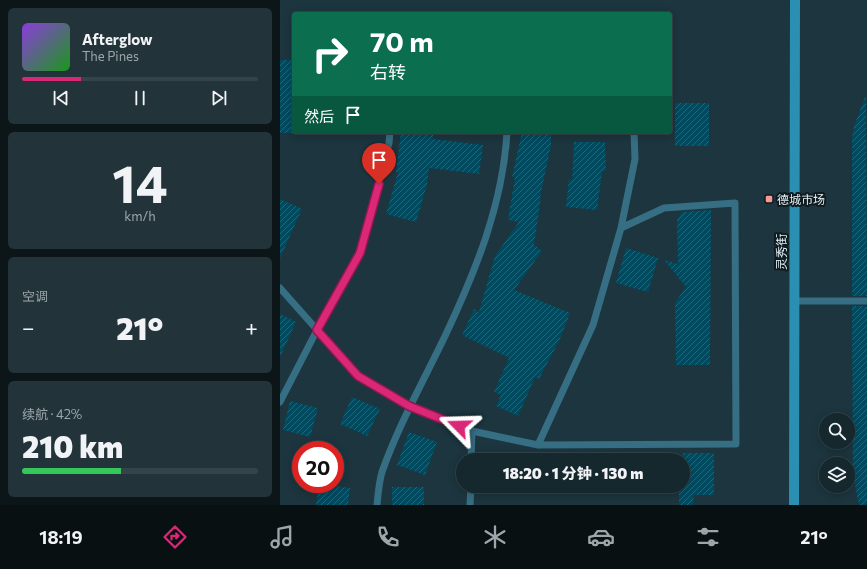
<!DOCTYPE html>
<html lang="zh">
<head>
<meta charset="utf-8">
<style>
	:root { --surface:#15282e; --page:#22343a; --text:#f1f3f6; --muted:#9da6aa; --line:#34444a; --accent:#db2777 }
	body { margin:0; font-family:Commissioner,"Noto Sans SC",sans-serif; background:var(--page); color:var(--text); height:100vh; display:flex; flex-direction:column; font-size:15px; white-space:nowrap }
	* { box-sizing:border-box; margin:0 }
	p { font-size:13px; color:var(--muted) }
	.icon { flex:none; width:22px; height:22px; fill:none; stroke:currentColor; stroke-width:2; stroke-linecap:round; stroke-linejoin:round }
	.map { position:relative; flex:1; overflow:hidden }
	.side { display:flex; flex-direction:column; gap:8px; padding:8px; background:#0c1619; width:280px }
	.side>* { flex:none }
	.banner { position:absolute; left:12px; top:12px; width:380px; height:122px; border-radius:4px; box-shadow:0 2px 10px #0003,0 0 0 1px var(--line); background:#0b6e4f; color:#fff; overflow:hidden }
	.controls { position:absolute; left:539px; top:413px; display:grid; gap:8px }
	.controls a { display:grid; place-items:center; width:36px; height:36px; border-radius:50%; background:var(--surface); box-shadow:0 2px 10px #0003,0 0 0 1px var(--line); font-size:20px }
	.speed { position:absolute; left:12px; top:441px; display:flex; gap:8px; font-size:20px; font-weight:700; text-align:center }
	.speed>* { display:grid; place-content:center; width:52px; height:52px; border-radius:50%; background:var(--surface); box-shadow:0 2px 10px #0003,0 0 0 1px var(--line); line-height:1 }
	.speed .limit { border:6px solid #d22; background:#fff; color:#111 }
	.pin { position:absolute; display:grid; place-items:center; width:34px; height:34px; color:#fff; margin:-41px -17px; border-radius:50% 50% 50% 0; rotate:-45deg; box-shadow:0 0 4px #0007 }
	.pin .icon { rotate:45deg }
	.me { position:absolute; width:44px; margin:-22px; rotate:292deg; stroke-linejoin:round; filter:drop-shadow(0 0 3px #0008) }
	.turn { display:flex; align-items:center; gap:14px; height:84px; padding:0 12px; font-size:18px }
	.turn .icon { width:52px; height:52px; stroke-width:2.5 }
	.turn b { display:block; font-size:28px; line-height:34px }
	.then { display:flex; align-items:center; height:38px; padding:0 12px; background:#0003; gap:8px; font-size:15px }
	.big { font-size:30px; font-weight:800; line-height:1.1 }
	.side .card { flex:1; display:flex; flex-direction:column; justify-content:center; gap:6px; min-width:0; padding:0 14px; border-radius:6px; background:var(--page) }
	.side .dial { align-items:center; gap:0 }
	.dial b { font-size:52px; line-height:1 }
	.song { display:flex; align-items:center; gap:12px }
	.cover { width:48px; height:48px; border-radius:6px; background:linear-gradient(135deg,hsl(270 70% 55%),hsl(120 70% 35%)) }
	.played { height:4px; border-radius:2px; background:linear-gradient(90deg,var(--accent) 25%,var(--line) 25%) }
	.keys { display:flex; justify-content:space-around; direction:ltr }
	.heat { display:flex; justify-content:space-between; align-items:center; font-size:22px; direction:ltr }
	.charge { height:6px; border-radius:3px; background:linear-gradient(90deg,#34c759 42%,var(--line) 0) }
	.trip { position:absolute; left:176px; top:453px; width:234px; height:40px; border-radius:20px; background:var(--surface); box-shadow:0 2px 10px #0003,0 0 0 1px var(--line); font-weight:800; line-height:40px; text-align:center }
	.dock { display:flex; height:64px; justify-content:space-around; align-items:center; background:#081012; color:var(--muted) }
	.dock .icon { width:28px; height:28px }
	.dock .on { color:var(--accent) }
	.dock b { font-size:18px; color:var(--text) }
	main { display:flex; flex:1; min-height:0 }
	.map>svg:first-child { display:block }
	.building { fill:url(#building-hatch) }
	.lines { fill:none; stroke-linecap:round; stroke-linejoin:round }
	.lane { stroke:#366e84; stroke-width:7 }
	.secondary { stroke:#2b8fb2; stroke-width:10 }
	.route-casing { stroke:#8e194d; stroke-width:10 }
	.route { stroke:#db2777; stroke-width:7 }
	.poi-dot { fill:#f59c92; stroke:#101b1f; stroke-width:1.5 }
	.labels { text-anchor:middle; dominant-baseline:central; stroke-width:4; stroke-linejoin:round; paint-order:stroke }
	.poi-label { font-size:12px; fill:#e2f1f7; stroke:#101b1f; text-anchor:start }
	.street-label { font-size:12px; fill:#e2f1f7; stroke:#101b1f }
</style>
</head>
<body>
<main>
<section class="side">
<div class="card">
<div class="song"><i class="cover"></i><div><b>Afterglow</b><p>The Pines</p></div></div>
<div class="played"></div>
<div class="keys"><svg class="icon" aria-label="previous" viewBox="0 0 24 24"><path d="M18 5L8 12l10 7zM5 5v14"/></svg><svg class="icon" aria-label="pause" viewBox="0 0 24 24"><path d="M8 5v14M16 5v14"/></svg><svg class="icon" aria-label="next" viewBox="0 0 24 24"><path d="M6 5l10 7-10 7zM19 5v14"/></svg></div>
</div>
<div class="card dial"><b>14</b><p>km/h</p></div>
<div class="card"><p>空调</p>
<div class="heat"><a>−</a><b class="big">21°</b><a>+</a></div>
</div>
<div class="card"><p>续航 · 42%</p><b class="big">210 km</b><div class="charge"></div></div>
</section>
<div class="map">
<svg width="587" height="505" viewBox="0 0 587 505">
	<defs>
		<pattern id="building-hatch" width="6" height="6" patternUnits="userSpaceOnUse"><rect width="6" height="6" fill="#004a60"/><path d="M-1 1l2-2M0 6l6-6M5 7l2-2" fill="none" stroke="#256578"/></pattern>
	</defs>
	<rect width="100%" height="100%" fill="#1c353e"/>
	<path class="building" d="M 0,60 L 14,60 L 14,133 L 0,133 Z
		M 586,95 L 587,296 L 572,296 L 572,138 L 574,126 Z
		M 395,103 L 429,103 L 429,146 L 395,146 Z
		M 121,132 L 153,132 L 153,139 L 203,145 L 199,174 L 149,168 L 147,185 L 136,222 L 106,214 L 118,172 L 116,172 Z
		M 242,132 L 271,132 L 271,145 L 260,197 L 261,197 L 254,245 L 262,251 L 234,290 L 290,313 L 279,341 L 259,379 L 255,377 L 238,416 L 216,406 L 221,395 L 214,392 L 229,358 L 182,335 L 194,309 L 199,312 L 215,256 L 239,222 L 228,220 L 235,177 L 232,177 Z
		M 294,142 L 325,142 L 326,171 L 322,171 L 317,210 L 286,207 L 289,179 L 292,180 Z
		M 0,199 L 22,209 L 0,258 Z
		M 431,210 L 430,365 L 396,365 L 395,303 L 406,287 L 384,260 L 398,264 L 397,220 L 402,212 Z
		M 346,248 L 378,258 L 368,292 L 336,283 Z
		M 572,306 L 587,306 L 587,505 L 579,505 L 573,475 Z
		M 0,314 L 16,322 L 0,357 Z
		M 72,397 L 100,409 L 87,436 L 60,424 Z
		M 10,401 L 38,408 L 30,437 L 3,430 Z
		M 129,432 L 157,442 L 145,475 L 117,465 Z
		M 403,453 L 434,453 L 434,495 L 414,495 L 413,505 L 399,505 L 399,486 L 403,486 Z
		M 39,484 L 70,488 L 68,505 L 36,505 Z
		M 112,487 L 144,487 L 144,505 L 112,505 Z"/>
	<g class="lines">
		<path class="lane" d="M 0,288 L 78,376 L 129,406 L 192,431 L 258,445 L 456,444 L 455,203 L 384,208 L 341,228
			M 514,301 L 587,301
			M 0,402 L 37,330 L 80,253 L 109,143 L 110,132
			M 258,445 L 313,325 L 341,228 L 355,159 L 354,132
			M 191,460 L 192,431
			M 97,505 C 98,494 99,482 102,472 C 119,424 144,380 166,334 C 196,270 223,204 227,132
			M 190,505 L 191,486"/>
		<path class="secondary" d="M 514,505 L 515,0"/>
	</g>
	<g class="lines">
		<g class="route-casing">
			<path id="route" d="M 99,184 L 80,253 L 37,330 L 78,376 L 129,406 L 179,426"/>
		</g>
		<use href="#route" class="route"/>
	</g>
	<rect class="poi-dot" x="485" y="195" width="8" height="8" rx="2"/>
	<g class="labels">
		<g class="poi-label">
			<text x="497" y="199">德城市场</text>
		</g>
		<g class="street-label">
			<text transform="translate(501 252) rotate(-90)">灵秀街</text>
		</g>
	</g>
</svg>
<div class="controls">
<a><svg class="icon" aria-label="search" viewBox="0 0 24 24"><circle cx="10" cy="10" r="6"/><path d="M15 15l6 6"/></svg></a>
<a><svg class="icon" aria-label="layers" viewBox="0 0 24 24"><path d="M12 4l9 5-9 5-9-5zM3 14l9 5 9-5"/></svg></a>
</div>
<div class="speed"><div class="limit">20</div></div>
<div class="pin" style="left:99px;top:184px;background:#d93025"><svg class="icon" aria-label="arrive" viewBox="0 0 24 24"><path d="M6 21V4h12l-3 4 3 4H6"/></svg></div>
<svg class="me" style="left:179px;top:426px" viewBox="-20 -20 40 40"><path d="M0-17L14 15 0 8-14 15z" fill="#db2777" stroke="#fff" stroke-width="4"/></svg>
<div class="trip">18:20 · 1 分钟 · 130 m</div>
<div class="banner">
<div class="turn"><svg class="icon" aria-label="right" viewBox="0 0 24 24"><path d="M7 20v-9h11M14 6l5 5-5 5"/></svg><div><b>70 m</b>右转</div></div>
<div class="then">然后<svg class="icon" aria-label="arrive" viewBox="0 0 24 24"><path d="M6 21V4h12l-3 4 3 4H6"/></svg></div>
</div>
</div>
</main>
<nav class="dock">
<b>18:19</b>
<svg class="icon on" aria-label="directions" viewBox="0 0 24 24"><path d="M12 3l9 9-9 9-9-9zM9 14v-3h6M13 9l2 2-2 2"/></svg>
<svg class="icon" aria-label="music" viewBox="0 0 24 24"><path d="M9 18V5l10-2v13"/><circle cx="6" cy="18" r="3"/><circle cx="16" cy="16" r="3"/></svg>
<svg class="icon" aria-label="phone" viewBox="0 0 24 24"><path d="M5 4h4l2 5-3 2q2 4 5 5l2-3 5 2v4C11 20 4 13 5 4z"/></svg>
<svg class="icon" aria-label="climate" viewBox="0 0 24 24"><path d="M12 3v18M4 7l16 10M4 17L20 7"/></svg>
<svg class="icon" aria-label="car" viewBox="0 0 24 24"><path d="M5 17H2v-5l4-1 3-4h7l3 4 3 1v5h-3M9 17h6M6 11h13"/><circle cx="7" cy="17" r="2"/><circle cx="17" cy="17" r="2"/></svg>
<svg class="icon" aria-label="filters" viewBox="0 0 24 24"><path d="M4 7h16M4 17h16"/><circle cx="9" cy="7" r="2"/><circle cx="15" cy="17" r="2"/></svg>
<b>21°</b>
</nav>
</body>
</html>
